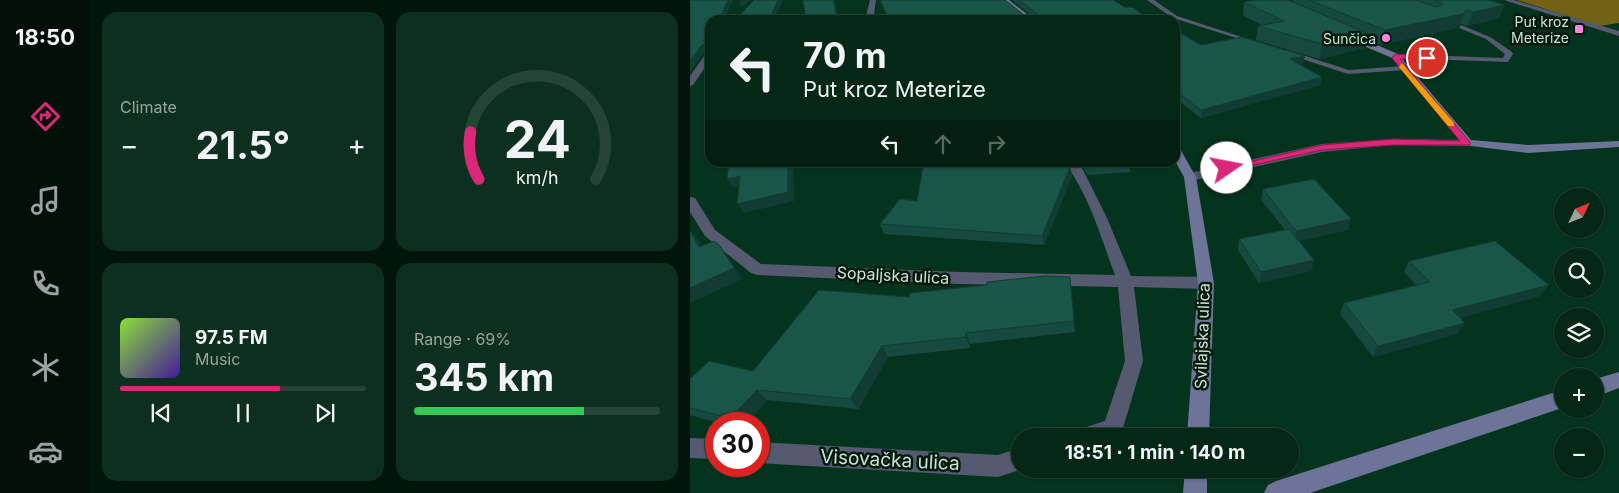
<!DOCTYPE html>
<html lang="en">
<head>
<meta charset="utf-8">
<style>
	:root { --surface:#042716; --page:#0d2f1f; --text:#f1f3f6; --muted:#97a5a1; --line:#254435; --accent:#db2777 }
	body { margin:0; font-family:Inter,sans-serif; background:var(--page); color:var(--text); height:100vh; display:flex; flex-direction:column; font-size:19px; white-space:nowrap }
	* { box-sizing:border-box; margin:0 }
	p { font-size:16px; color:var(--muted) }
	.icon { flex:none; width:28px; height:28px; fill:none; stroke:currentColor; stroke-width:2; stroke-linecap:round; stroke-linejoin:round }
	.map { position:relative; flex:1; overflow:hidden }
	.details { display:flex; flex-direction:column; gap:12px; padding:12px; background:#02150c; width:600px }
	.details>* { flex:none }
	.guide { position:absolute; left:15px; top:15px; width:475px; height:152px; border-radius:15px; box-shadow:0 1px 4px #0004,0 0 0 1px var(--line); background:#042716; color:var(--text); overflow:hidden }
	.needle { width:32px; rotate:47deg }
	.buttons { position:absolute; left:864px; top:188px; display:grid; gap:10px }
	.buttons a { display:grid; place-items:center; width:50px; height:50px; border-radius:50%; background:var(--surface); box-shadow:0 1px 4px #0004,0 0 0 1px var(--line); font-size:25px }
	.speed { position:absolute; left:15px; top:412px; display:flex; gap:10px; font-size:25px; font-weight:700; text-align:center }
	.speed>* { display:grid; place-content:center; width:65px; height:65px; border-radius:50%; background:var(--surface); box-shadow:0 1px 4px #0004,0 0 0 1px var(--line); line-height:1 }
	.speed .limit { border:8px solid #d22; background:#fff; color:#111 }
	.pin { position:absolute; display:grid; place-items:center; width:42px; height:42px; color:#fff; margin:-21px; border:2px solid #fff; border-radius:50%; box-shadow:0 1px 5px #0007 }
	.me { position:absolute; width:55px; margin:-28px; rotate:78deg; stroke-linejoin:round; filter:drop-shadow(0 0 4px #0008) }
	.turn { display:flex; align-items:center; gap:18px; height:105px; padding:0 15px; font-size:22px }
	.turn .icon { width:65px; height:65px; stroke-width:2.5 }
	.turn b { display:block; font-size:35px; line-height:42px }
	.lanes { display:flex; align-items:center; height:48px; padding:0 15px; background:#0003; justify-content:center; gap:25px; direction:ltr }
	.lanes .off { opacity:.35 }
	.big { font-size:38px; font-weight:700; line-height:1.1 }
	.details .card { flex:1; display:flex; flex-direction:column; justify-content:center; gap:8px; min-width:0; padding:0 18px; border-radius:15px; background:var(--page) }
	.details .dial { align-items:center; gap:0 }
	.dial svg { height:130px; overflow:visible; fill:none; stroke:var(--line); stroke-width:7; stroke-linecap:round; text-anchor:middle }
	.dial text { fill:var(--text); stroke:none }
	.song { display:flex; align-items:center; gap:15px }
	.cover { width:60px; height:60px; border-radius:8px; background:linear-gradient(135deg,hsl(90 70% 55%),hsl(260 70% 35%)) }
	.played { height:5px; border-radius:2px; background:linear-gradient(90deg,var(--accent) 65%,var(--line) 65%) }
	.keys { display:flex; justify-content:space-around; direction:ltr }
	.heat { display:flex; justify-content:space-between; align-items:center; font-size:28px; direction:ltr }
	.charge { height:8px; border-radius:4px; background:linear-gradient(90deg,#34c759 69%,var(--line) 0) }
	.details .tiles { flex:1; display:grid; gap:12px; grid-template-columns:repeat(2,1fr) }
	.trip { position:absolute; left:321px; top:428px; width:288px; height:50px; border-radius:25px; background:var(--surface); box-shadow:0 1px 4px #0004,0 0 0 1px var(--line); font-weight:700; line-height:50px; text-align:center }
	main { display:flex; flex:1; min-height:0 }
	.dock { display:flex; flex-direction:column; width:90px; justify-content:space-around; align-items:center; background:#021009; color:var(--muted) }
	.dock .icon { width:35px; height:35px }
	.dock .selected { color:var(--accent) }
	.dock b { font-size:22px; color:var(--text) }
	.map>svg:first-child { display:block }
	.forest { fill:#716216 }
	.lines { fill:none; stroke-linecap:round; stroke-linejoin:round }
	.lane { fill:#565a70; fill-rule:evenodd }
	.street { fill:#565a70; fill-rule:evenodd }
	.secondary { fill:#6e7497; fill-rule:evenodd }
	.wall { fill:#16493f }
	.shaded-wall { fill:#123c33 }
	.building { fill:#195549; stroke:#123c33 }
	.route { fill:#db2777; stroke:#8e194d }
	.slow { fill:#f59e0b }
	.poi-dot { fill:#fe86e1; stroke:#02190c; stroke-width:2 }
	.labels { text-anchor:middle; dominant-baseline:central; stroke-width:5; stroke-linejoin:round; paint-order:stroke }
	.far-poi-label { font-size:14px; fill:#c8e5d2; stroke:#02190c; text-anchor:end }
	.street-label { font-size:16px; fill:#c8e5d2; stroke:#02190c }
	.near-street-label { font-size:19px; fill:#c8e5d2; stroke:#02190c }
</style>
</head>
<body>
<main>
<nav class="dock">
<b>18:50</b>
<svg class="icon selected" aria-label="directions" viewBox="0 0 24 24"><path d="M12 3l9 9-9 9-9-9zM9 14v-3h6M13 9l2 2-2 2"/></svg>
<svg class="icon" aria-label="music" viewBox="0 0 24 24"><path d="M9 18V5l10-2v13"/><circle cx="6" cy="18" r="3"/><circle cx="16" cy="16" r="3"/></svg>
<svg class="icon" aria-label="phone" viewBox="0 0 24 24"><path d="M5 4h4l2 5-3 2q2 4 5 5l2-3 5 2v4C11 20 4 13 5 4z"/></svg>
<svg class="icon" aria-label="climate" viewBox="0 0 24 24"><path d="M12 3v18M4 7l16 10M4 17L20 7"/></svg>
<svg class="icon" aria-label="car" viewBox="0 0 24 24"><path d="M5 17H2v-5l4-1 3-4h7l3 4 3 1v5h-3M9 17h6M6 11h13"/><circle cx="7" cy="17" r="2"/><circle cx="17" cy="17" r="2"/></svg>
</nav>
<section class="details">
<div class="tiles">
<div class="card"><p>Climate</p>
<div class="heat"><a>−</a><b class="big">21.5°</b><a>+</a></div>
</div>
<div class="card dial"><svg viewBox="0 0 100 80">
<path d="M14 69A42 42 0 1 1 86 69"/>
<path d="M14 69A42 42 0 0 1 9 40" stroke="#db2777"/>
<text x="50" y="56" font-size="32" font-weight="700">24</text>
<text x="50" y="72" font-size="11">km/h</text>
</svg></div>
<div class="card">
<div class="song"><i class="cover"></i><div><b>97.5 FM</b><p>Music</p></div></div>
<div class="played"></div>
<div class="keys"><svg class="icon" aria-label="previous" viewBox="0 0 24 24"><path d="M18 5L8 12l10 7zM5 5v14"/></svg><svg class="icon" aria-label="pause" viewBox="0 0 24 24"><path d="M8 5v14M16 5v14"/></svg><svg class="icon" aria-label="next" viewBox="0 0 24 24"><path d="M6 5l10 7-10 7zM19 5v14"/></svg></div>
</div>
<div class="card"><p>Range · 69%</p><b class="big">345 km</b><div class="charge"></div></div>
</div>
</section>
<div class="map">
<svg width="929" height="493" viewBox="0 0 929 493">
	<rect width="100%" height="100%" fill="#05341e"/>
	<path class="forest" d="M 827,0 L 929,0 L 929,23 L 909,26 Z"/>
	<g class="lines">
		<path class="lane" d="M 457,0 L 464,0 L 487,16 L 567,42 L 562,43 L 483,18 Z
			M 771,25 L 800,37 L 822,52 L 823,54 L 818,62 L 705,58 L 701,56 L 705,54 L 813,58 L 815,54 L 796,39 L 769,28 Z
			M 597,50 L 659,70 L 714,66 L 718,68 L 714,70 L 658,74 L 597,54 Z"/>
		<path class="street" d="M 180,0 L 186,0 L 183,20 L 175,20 Z
			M 814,0 L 824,0 L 929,31 L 929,36 Z
			M 20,51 L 20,60 L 3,85 L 0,86 L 0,76 L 17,52 Z
			M 703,139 L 777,140 L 783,143 L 777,146 L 703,145 L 632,152 L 500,181 L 494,177 L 500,173 L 632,144 Z
			M 374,162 L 387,162 L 392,168 L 417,218 L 441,276 L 516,277 L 522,279 L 524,283 L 522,287 L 516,289 L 444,287 L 453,361 L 433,428 L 430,435 L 427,436 L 387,436 L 390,429 L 415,421 L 435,361 L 428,287 L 269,284 L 67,275 L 61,273 L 15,236 L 0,212 L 0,197 L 5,198 L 25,230 L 71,264 L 269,272 L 425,275 C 411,238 399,194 374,162 Z
			M 0,438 L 26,439 L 26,459 L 0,458 Z
			M 69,442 L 308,455 L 330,448 L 330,469 L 333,469 L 308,477 L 69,463 Z"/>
		<path class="secondary" d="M 312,0 L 319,0 L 345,20 L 336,20 Z
			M 655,34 L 661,34 L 708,54 L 781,140 L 838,145 L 929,141 L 929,147 L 838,153 L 773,145 L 702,58 L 655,38 Z
			M 485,146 L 489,147 L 506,177 L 524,283 L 519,436 L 497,436 L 508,283 L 494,177 L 485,161 Z
			M 929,372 L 929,388 L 905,397 L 905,379 Z
			M 872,390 L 872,408 L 620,493 L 574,493 L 578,485 L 586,481 Z
			M 495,469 L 517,469 L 517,493 L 493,493 Z"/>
	</g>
	<path class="wall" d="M 189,0 L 315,0 L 334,15 L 341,15 L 322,0 L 423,0 L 436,8 L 462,20 L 199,20 Z
		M 602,0 L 799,0 L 809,18 L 777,26 L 770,23 L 767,28 L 690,45 L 678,39 L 675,48 L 629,59 L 566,40 L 568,26 L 572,25 L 553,16 L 554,2 L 602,1 Z
		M 485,30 L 511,45 L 613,63 L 608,64 L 632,77 L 630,85 L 511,118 L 485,98 Z
		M 390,162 L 439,162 L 440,172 L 398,175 Z
		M 380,167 L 382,176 L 354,245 L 194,234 L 190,224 L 227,201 Z
		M 573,189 L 658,230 L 609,241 L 624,260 L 621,271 L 569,283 L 548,250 L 549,239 L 595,230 L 571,200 Z
		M 719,261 L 850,296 L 770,318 L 767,334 L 683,357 L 650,314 L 654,303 L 726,285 L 714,272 Z
		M 381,288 L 385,332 L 280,344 L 280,348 L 198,357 L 168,409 L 77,400 L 56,424 L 32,424 L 0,415 L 0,379 L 63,371 L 219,297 Z"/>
	<path class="shaded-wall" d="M 38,0 L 43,0 L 34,20 L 29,20 Z
		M 52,0 L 60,0 L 52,8 L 49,3 Z
		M 88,0 L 93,0 L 84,20 L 79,20 Z
		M 143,0 L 144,0 L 149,20 L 148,20 Z
		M 815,5 L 809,18 L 777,26 L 783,12 Z
		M 776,10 L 770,23 L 767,28 L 690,45 L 695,30 Z
		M 679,34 L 675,48 L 629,59 L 632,44 Z
		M 20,39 L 20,50 L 15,51 L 1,71 L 0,71 L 0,61 L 12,45 Z
		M 615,56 L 613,63 L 598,67 L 600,59 Z
		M 632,77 L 630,85 L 511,118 L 511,110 Z
		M 98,162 L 103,162 L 104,201 L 54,213 L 47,204 Z
		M 380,167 L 382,176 L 354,245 L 352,236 Z
		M 50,176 L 56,185 L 43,188 L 37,179 Z
		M 661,219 L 658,230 L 604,242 L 606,231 Z
		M 0,230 L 7,238 L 18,258 L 9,247 Z
		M 30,246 L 38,257 L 52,279 L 0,303 L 0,288 Z
		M 624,260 L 621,271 L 569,283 L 571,272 Z
		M 859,285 L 850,296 L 756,322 L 762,310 Z
		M 775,323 L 767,334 L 683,357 L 688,346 Z
		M 276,333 L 280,344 L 280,348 L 275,337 Z
		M 192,346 L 198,357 L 168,409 L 160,399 Z
		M 67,390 L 77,400 L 56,424 L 46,424 L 40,418 Z"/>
	<path class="building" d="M 0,0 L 38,0 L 29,20 L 20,20 L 20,39 L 18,44 L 12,45 L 0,61 Z
		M 64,0 L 88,0 L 79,20 L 46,20 L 47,16 L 50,15 Z
		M 113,0 L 143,0 L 148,20 L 116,20 Z
		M 190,0 L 315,0 L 334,15 L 344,15 L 346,13 L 329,0 L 423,0 L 436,8 L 441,7 L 462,20 L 200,20 Z
		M 567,0 L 598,0 L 679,34 L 632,44 L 568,26 L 594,21 L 554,2 Z
		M 619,0 L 726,0 L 746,7 L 753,5 L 752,3 L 745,0 L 799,0 L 815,5 L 783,12 L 776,10 L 773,14 L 695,30 Z
		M 485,30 L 511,45 L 552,37 L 615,56 L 600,59 L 632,77 L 511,110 L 485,90 Z
		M 39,162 L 98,162 L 98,192 L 47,204 L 50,176 L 37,179 Z
		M 234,162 L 378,162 L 380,167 L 352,236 L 190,224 L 210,199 L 227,201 Z
		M 394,162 L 439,162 L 439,163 L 397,166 Z
		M 624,179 L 661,219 L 606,231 L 573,189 Z
		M 599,229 L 624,260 L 571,272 L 549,239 Z
		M 0,231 L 9,247 L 24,241 L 30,246 L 44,268 L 0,288 Z
		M 805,241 L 859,285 L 762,310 L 775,323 L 688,346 L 654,303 L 740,282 L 719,261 Z
		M 355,276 L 380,277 L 384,321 L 276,333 L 275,337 L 192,346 L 160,399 L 67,390 L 40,418 L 0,408 L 0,379 L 19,361 L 63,371 L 129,290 L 219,297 L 220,293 L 297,285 L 297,282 Z"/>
	<path class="route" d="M 705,54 L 739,56 L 737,60 L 710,59 L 780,142 L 780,145 L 703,145 L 632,150 L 537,171 L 533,168 L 632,145 L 703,139 L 770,141 L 702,58 Z"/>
	<path class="slow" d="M 712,63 L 764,123 L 764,126 L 758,126 L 709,67 Z"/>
	<g class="poi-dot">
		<rect x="884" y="24" width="10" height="10" rx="2.5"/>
		<circle cx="696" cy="38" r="5"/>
	</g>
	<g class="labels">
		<g class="far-poi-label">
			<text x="879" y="21">Put kroz<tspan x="879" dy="16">Meterize</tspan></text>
			<text x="686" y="38">Sunčica</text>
		</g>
		<g class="street-label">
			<text transform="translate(203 275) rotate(3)">Sopaljska ulica</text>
			<text transform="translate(512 336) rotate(-88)">Svilajska ulica</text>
		</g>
		<g class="near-street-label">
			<text transform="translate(200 460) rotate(3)">Visovačka ulica</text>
		</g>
	</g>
</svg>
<div class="buttons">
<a><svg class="needle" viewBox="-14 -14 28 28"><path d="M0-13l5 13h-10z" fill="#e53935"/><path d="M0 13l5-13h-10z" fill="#97a5a1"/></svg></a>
<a><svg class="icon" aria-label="search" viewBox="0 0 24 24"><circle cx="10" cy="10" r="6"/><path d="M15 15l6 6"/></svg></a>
<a><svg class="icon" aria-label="layers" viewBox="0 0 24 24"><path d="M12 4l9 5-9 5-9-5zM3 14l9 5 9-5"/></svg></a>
<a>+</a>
<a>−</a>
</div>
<div class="speed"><div class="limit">30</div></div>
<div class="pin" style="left:737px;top:58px;background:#d93025"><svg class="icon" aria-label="arrive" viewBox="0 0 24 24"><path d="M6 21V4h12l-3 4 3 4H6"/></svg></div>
<svg class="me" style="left:537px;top:168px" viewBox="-20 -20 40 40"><circle r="19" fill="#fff"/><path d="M0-13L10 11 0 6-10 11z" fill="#db2777"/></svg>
<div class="trip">18:51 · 1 min · 140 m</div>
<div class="guide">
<div class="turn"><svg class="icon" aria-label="left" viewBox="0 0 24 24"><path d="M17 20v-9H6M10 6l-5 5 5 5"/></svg><div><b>70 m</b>Put kroz Meterize</div></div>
<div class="lanes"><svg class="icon" aria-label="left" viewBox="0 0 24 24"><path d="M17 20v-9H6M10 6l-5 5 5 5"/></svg><svg class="icon off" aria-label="ahead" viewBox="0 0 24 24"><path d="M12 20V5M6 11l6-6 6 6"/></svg><svg class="icon off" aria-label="right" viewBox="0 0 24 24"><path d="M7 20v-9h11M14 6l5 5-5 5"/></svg></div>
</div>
</div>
</main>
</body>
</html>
